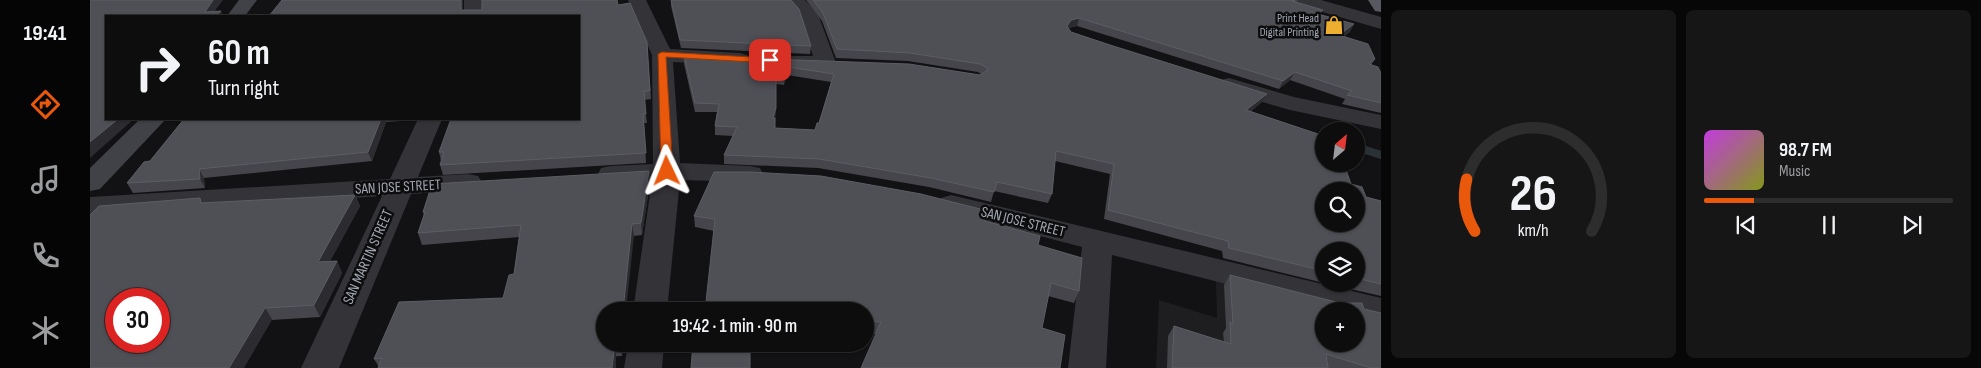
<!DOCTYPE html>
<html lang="en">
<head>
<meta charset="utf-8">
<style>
	:root { --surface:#0e0d0e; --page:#171617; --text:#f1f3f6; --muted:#9b9c9e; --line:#2e2d2e; --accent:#ea580c }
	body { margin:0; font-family:"Sofia Sans Condensed",sans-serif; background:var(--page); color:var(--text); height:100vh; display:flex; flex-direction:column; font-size:19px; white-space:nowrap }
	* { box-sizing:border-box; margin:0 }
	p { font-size:16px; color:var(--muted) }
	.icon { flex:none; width:28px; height:28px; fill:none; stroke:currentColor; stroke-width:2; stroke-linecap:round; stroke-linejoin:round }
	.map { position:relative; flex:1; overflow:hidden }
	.sheet { display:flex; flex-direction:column; gap:10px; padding:10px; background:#080708; width:600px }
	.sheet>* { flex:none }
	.hud { position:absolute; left:15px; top:15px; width:475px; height:105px; border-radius:0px; box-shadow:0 1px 4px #0004,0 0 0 1px var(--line); background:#0e0d0e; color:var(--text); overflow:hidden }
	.needle { width:32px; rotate:28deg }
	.tools { position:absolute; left:1225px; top:122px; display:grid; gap:10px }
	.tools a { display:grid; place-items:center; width:50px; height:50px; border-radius:50%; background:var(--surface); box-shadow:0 1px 4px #0004,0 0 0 1px var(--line); font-size:25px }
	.speed { position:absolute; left:15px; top:288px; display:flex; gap:10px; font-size:25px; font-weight:700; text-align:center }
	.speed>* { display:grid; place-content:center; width:65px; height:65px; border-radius:50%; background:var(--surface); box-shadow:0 1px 4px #0004,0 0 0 1px var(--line); line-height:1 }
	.speed .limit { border:8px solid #d22; background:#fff; color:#111 }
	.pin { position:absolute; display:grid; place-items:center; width:42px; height:42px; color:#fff; margin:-21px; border-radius:10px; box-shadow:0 2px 8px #0006 }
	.me { position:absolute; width:55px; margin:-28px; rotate:358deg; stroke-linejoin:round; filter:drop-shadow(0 0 4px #0008) }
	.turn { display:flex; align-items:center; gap:18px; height:105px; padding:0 20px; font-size:22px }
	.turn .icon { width:65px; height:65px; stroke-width:2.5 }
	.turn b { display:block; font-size:35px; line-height:42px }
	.sheet .widget { flex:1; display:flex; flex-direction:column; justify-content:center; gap:8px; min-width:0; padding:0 18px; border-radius:8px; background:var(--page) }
	.sheet .dial { align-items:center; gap:0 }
	.dial svg { height:130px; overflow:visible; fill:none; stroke:var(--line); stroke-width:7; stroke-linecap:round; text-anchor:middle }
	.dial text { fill:var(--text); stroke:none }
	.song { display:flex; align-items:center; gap:15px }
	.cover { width:60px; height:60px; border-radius:8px; background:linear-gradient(135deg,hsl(290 70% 55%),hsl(70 70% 35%)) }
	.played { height:5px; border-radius:2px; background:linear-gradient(90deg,var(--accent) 20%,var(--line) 20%) }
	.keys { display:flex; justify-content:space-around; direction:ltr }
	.sheet .tiles { flex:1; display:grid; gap:10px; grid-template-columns:repeat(2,1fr) }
	.trip { position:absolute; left:506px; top:302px; width:278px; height:50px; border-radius:25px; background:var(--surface); box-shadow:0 1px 4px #0004,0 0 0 1px var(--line); font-weight:600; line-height:50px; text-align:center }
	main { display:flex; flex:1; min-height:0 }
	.tab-bar { display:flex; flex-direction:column; width:90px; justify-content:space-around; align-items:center; background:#060506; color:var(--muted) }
	.tab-bar .icon { width:35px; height:35px }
	.tab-bar .on { color:var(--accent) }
	.tab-bar b { font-size:22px; color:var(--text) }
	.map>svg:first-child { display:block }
	.built { fill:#1e1e20 }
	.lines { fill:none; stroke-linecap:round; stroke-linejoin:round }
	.stream { stroke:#2a3238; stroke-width:8 }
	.minor { fill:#333338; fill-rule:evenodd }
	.tertiary { fill:#333338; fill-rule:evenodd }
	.secondary { fill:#414248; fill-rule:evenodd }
	.trunk { fill:#575860; fill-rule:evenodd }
	.wall { fill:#45454b; fill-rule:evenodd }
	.shaded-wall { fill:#2c2c30 }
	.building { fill:#4f5056; stroke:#5c5e65; fill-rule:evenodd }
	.route { fill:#ea580c; stroke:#983908 }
	.labels { text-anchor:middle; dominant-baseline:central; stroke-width:5; stroke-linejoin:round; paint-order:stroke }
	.far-poi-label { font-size:12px; fill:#a3a8b3; stroke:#0d0d0e; text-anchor:end }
	.street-label { font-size:15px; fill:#a3a8b3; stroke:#0d0d0e }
</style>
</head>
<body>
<main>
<nav class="tab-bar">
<b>19:41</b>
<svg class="icon on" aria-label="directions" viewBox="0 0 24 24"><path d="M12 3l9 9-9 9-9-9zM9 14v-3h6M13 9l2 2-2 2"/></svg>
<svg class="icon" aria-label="music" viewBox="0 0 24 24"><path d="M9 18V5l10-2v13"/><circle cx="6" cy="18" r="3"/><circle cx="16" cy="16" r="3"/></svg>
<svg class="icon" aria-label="phone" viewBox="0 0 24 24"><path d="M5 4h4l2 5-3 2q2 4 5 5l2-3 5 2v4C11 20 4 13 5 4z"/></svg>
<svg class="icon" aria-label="climate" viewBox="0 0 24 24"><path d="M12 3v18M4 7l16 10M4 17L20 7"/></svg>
</nav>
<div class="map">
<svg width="1291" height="368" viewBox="0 0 1291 368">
	<rect width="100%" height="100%" fill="#121113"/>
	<path class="built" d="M 1126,280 L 1234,312 L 1234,344 L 1266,344 L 1291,368 L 1066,368 L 1069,300 L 1127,318 Z"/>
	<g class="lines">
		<path class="stream" d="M 1266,147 L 1291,155"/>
		<path class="minor" d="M 374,0 L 392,0 L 392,16 L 374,16 Z
			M 538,0 L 556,0 L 580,49 L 650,53 L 657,55 L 660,59 L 657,63 L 650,65 L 583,62 L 590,163 L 660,166 L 670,168 L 673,174 L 670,180 L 660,182 L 590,180 L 577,311 L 543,311 L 562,180 L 521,182 L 511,180 L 508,174 L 511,168 L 521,166 L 563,164 L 562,55 Z
			M 696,0 L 715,0 L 728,14 L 746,63 L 742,67 C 728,71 707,70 693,66 L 689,62 L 693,58 L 700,56 L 723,56 L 710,16 Z
			M 1139,78 L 1204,97 L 1291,115 L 1291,129 L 1200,110 L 1131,90 L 1128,85 L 1131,80 Z
			M 328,119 L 352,119 L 328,177 L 378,174 L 388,176 L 392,182 L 388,188 L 378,190 L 321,194 L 249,368 L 211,368 L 292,196 L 0,215 L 0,197 L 300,179 Z
			M 861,195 L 1291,298 L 1291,324 L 1266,317 L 1266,311 L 1243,311 L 1022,255 L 1016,368 L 978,368 L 992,247 L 851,210 L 847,204 L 851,198 Z
			M 538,344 L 574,344 L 572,368 L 534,368 Z"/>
		<path class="tertiary" d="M 1202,0 L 1231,0 L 1291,17 L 1291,29 L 1205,4 Z"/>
		<path class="secondary" d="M 149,0 L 167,0 L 155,16 L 137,16 Z
			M 50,119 L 76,119 L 10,189 L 0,191 L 0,168 Z"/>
		<path class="trunk" d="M 1278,0 L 1291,0 L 1291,12 L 1285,11 Z"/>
	</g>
	<path class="wall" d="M 373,0 L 373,10 L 392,10 L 528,5 L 557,42 L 561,99 L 554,100 L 557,123 L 554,123 L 556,163 L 353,175 L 350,165 L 351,161 L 349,152 L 489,119 L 179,16 Z
		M 581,0 L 721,46 L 720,54 L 591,48 L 581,6 Z
		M 716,0 L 1208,0 L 1206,3 L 1231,15 L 1260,32 L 1254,36 L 1285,59 L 1281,65 L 1291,73 L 1291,113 L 1252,104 L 1255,99 L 1200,80 L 1189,89 L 987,26 L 978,28 L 981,32 L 1172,102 L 1161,111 L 1261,184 L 1276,197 L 1291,201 L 1291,296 L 1239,284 L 1266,284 L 1266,251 L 1234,251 L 1234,283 L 1133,258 L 1132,251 L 1014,219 L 1020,174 L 965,161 L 962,194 L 958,203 L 904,191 L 901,202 L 839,187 L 728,168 L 634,164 L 634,155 L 643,136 L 625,135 L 625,126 L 627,112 L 605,112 L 594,64 L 594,56 L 890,75 L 891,74 L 888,72 L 818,61 L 746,58 L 732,21 ZM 697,75 L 741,82 L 729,123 L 725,130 L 685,128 L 686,84 L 694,85 Z
		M 94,119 L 326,119 L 326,120 L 296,122 L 282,161 L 114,178 L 115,188 L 43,193 L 37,183 L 60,161 Z
		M 560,182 L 552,235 L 544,236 L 515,344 L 533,344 L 532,356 L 289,367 L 284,359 L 413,298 L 424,274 L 429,237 L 332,245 L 328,233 L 334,216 L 333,212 Z
		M 265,195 L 270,206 L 240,261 L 247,261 L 252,273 L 230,317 L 182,320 L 113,203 Z
		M 604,216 L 895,221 L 948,245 L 989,291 L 984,303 L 958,296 L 786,334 L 775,334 L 775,311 L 624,231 L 605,227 Z
		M 1140,275 L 1274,309 L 1291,368 L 1077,368 L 1078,336 L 1084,326 L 1134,342 L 1133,333 L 1136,328 L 1134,285 Z"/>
	<path class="shaded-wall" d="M 123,0 L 133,0 L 121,16 L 115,12 Z
		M 371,0 L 373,0 L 373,16 L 371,10 Z
		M 131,11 L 133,16 L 125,16 Z
		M 989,18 L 987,26 L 978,28 L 977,26 L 981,20 Z
		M 1264,24 L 1260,32 L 1245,43 L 1249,35 Z
		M 698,67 L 697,75 L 694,85 L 695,76 Z
		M 1205,72 L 1200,80 L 1189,89 L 1193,81 Z
		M 1177,94 L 1172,102 L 1152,119 L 1156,110 Z
		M 686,108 L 685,117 L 682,127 L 683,118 Z
		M 28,119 L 44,119 L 0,158 L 0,142 Z
		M 291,119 L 295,119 L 296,122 L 282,161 L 278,152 Z
		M 109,169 L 114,178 L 115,188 L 110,179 Z
		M 559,171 L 560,182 L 552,235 L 551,223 Z
		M 265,195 L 270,206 L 233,274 L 228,262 Z
		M 542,224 L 544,236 L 536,311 L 533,311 Z
		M 247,261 L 252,273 L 230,317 L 224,305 Z
		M 175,308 L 182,320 L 154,368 L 139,368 Z
		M 525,344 L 526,356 L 526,368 L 522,368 Z
		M 530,344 L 533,344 L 532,356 Z"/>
	<path class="building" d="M 0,0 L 123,0 L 115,12 L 131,11 L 125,16 L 16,16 L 16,119 L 28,119 L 0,142 Z
		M 192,0 L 371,0 L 371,10 L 392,10 L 392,0 L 527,0 L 528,5 L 540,3 L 557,42 L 560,91 L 554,91 L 556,114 L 553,114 L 556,153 L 350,165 L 354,152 L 349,152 L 361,119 L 489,119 L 489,16 L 179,16 Z
		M 581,0 L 701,0 L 709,9 L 721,46 L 590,40 Z
		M 723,0 L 1205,0 L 1202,1 L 1233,10 L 1228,14 L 1264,24 L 1249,35 L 1278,44 L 1285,59 L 1279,64 L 1288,67 L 1291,73 L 1291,103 L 1257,95 L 1262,91 L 1205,72 L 1193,81 L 989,18 L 981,20 L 977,26 L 981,32 L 1020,45 L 1177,94 L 1156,110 L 1234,136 L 1234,164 L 1254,164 L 1261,184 L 1272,187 L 1276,197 L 1291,201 L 1291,284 L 1266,278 L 1266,251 L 1234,251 L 1234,271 L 1139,248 L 1138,241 L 1018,210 L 1024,164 L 966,151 L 962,194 L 907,182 L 904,192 L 841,178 L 729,159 L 634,155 L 647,127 L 625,126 L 629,104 L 605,103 L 594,56 L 819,64 L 890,75 L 899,69 L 890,64 L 820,53 L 747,49 L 733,13 ZM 698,67 L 744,74 L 729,123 L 727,123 L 725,130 L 685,128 L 685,118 L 683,118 L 686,108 L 686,75 L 695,76 ZM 1234,191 L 1266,191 L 1266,224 L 1234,224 Z
		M 94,119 L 291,119 L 278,152 L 109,169 L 110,179 L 37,183 L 54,162 L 60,161 Z
		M 559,171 L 551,223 L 542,224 L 533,311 L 515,311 L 515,344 L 525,344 L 522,368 L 288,368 L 292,358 L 284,359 L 309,302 L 413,298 L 419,275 L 424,274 L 431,225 L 328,233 L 335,212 L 333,212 L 342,184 Z
		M 624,172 L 660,172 L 731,176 L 831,194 L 898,211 L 895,221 L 950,236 L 948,245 L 992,258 L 989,291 L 961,283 L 952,328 L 975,335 L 970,368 L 771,368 L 791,322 L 775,321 L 775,311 L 615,311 L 625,219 L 604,216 Z
		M 265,195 L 228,262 L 247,261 L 224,305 L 175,308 L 139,368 L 0,368 L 0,215 L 9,206 L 110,198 L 111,203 ZM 26,299 L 69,299 L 69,341 L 26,341 Z
		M 1140,275 L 1250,303 L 1272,303 L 1274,309 L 1291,313 L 1291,368 L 1281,368 L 1236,354 L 1238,368 L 1082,368 L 1084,326 L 1141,344 L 1140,322 L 1143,324 ZM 1234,311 L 1266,311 L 1266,344 L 1234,344 Z
		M 603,344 L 660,344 L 660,368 L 601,368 Z"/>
	<path class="route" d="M 572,52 L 680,58 L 685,60 L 680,63 L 576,57 L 583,171 L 577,175 L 571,171 L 568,54 Z"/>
	<defs>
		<g id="shop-bare" transform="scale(1.5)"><path d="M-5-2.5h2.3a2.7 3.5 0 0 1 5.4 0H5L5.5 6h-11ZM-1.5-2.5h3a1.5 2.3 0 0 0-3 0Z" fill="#edaf2f" stroke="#0d0d0e" stroke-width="2.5" paint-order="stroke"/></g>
	</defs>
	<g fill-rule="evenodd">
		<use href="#shop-bare" x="1244" y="25"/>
	</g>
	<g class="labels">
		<g class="far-poi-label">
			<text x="1229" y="18">Print Head<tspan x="1229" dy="14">Digital Printing</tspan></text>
		</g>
		<g class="street-label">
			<text transform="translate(308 187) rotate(-3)">SAN JOSE STREET</text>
			<text transform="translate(933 222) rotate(14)">SAN JOSE STREET</text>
			<text transform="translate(278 257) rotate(-66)">SAN MARTIN STREET</text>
		</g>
	</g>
</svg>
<div class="tools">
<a><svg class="needle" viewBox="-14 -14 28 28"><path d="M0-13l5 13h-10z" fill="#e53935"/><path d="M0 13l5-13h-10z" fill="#9b9c9e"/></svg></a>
<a><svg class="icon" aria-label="search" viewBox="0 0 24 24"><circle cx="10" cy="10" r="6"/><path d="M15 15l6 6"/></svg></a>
<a><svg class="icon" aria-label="layers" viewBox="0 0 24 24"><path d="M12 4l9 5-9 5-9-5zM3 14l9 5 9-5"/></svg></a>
<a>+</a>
</div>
<div class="speed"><div class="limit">30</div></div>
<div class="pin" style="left:680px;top:60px;background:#d93025"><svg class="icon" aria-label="arrive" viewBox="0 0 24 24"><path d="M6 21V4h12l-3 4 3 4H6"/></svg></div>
<svg class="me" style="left:577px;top:171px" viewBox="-20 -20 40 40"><path d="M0-17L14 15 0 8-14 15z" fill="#ea580c" stroke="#fff" stroke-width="4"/></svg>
<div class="trip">19:42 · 1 min · 90 m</div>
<div class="hud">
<div class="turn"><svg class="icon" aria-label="right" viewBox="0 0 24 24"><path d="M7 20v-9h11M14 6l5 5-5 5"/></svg><div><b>60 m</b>Turn right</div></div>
</div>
</div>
<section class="sheet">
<div class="tiles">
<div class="widget dial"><svg viewBox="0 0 100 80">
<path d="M14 69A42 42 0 1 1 86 69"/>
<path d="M14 69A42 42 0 0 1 9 37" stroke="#ea580c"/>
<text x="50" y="56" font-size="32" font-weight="700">26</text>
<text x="50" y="72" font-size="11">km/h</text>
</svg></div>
<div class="widget">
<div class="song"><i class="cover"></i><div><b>98.7 FM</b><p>Music</p></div></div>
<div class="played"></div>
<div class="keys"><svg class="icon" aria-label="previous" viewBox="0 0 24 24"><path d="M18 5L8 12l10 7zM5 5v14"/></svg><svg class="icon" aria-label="pause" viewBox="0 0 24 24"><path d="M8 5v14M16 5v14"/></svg><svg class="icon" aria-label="next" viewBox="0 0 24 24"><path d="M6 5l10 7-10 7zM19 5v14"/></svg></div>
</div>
</div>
</section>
</main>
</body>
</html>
